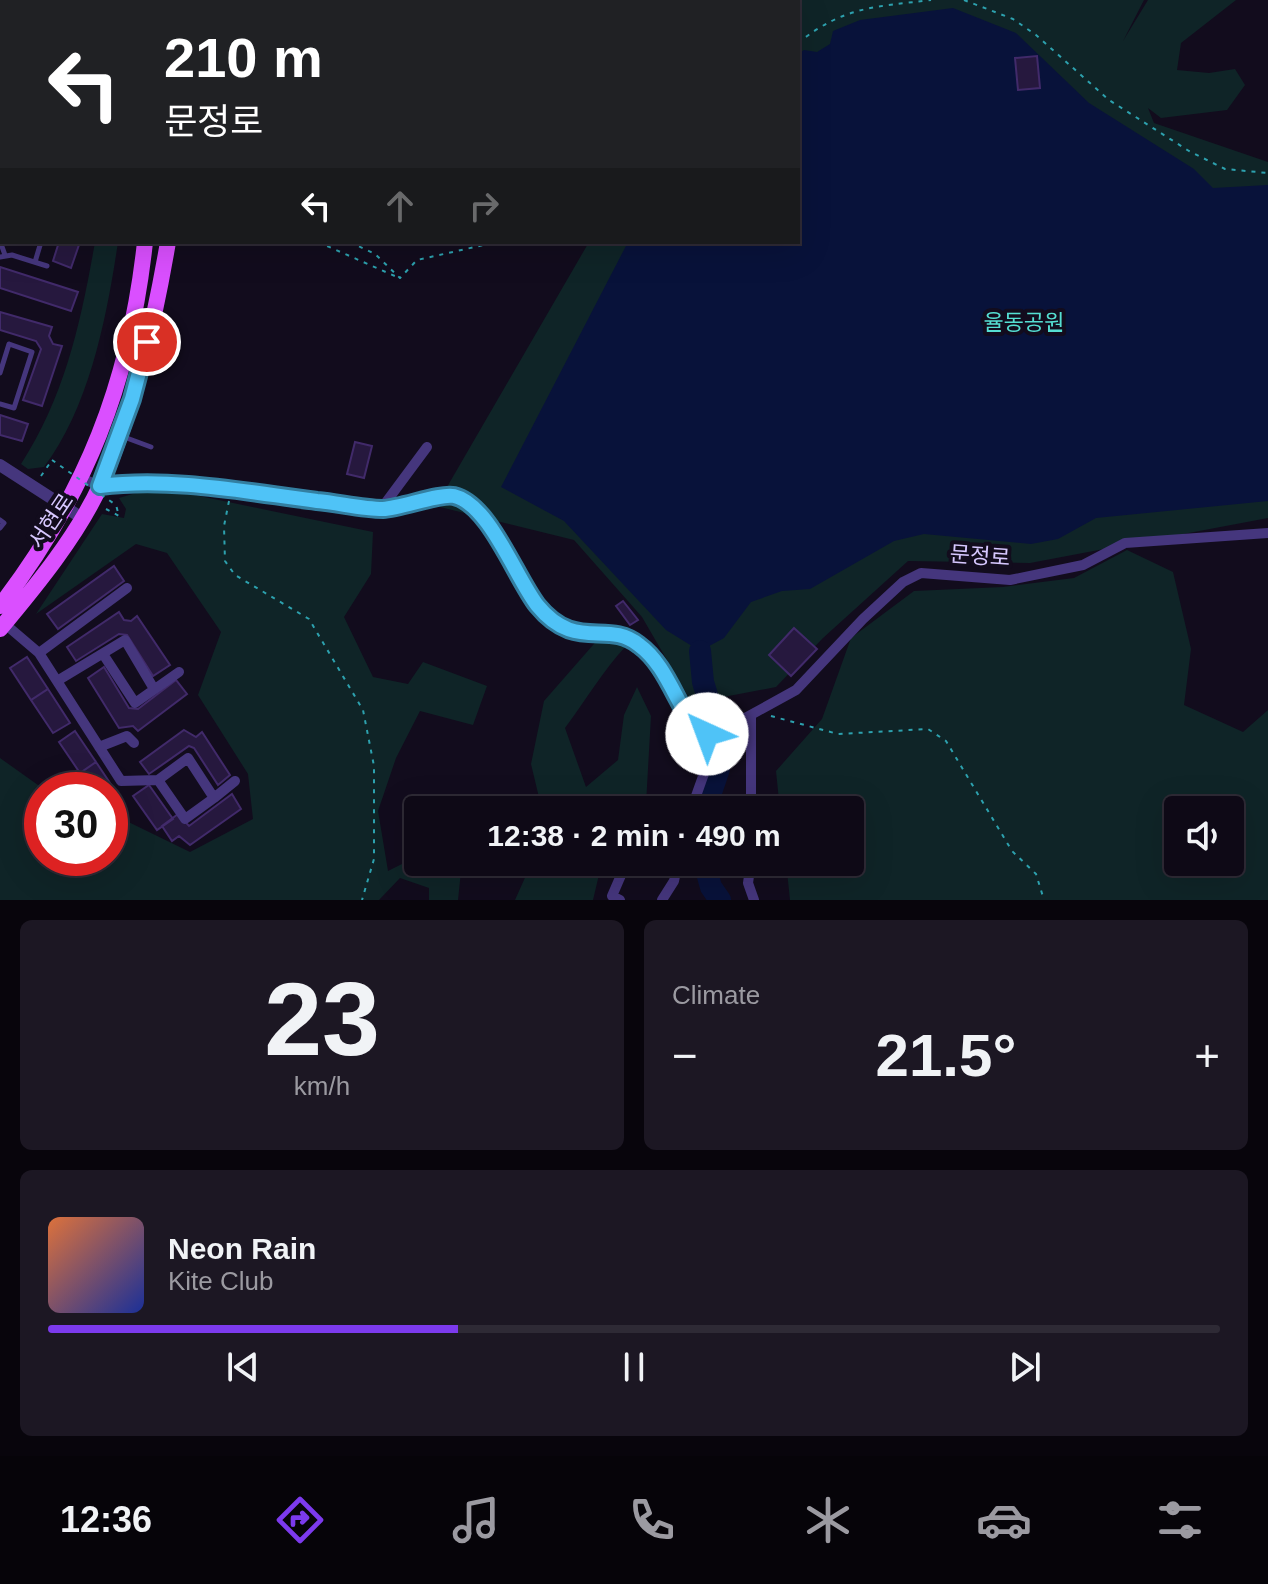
<!DOCTYPE html>
<html lang="en">
<head>
<meta charset="utf-8">
<style>
	:root { --surface:#0e0916; --page:#1c1723; --text:#f1f3f6; --muted:#9b9aa1; --line:#2e2a35; --accent:#7c3aed }
	body { margin:0; font-family:Arial,"Noto Sans KR",sans-serif; background:var(--page); color:var(--text); height:100vh; display:flex; flex-direction:column; font-size:30px; white-space:nowrap }
	* { box-sizing:border-box; margin:0 }
	p { font-size:26px; color:var(--muted) }
	.icon { flex:none; width:44px; height:44px; fill:none; stroke:currentColor; stroke-width:2; stroke-linecap:round; stroke-linejoin:round }
	.map { position:relative; height:900px; overflow:hidden }
	.drawer { display:flex; flex-direction:column; gap:20px; padding:20px; background:#08050c; flex:1 }
	.drawer>* { flex:none }
	.top-card { position:absolute; left:0px; top:0px; width:800px; height:244px; box-shadow:0 8px 32px #0002,0 0 0 2px var(--line); background:#202124; color:#fff; overflow:hidden }
	.controls { position:absolute; left:1164px; top:796px; display:grid; gap:16px }
	.controls a { display:grid; place-items:center; width:80px; height:80px; border-radius:8px; background:var(--surface); box-shadow:0 8px 32px #0002,0 0 0 2px var(--line); font-size:40px }
	.speed { position:absolute; left:24px; top:772px; display:flex; gap:16px; font-size:40px; font-weight:700; text-align:center }
	.speed>* { display:grid; place-content:center; width:104px; height:104px; border-radius:50%; background:var(--surface); box-shadow:0 8px 32px #0002,0 0 0 2px var(--line); line-height:1 }
	.speed .limit { border:12px solid #d22; background:#fff; color:#111 }
	.pin { position:absolute; display:grid; place-items:center; width:68px; height:68px; color:#fff; margin:-34px; border:4px solid #fff; border-radius:50%; box-shadow:0 2px 8px #0007 }
	.me { position:absolute; width:88px; margin:-44px; rotate:317deg; stroke-linejoin:round; filter:drop-shadow(0 0 6px #0008) }
	.turn { display:flex; align-items:center; gap:28px; height:168px; padding:0 32px; font-size:36px }
	.turn .icon { width:104px; height:104px; stroke-width:2.5 }
	.turn b { display:block; font-size:56px; line-height:68px }
	.lanes { display:flex; align-items:center; height:76px; padding:0 32px; background:#0003; justify-content:center; gap:40px; direction:ltr }
	.lanes .off { opacity:.35 }
	.big { font-size:60px; font-weight:600; line-height:1.1 }
	.drawer .card { flex:1; display:flex; flex-direction:column; justify-content:center; gap:12px; min-width:0; padding:0 28px; border-radius:12px; background:var(--page) }
	.drawer .dial { align-items:center; gap:0 }
	.dial b { font-size:104px; line-height:1 }
	.song { display:flex; align-items:center; gap:24px }
	.cover { width:96px; height:96px; border-radius:12px; background:linear-gradient(135deg,hsl(20 70% 55%),hsl(230 70% 35%)) }
	.played { height:8px; border-radius:4px; background:linear-gradient(90deg,var(--accent) 35%,var(--line) 35%) }
	.keys { display:flex; justify-content:space-around; direction:ltr }
	.heat { display:flex; justify-content:space-between; align-items:center; font-size:44px; direction:ltr }
	.drawer .tiles { flex:1; display:grid; gap:20px; grid-template-columns:1fr 1fr }
	.card:last-child { grid-column:span 2 }
	.trip { position:absolute; left:404px; top:796px; width:460px; height:80px; border-radius:8px; background:var(--surface); box-shadow:0 8px 32px #0002,0 0 0 2px var(--line); font-weight:600; line-height:80px; text-align:center }
	.dock { display:flex; height:128px; justify-content:space-around; align-items:center; background:#060409; color:var(--muted) }
	.dock .icon { width:56px; height:56px }
	.dock .current { color:var(--accent) }
	.dock b { font-size:36px; color:var(--text) }
	.map>svg:first-child { display:block }
	.green { fill:#0f2427; fill-rule:evenodd }
	.water { fill:#08123a }
	.lines { fill:none; stroke-linecap:round; stroke-linejoin:round }
	.river { stroke:#08123a; stroke-width:22 }
	.building { fill:#26183e; stroke:#412a6a; stroke-width:2 }
	.path { stroke:#2da1ae; stroke-width:2; stroke-dasharray:4 6; stroke-linecap:butt }
	.service { stroke:#45367d; stroke-width:5 }
	.minor { stroke:#45367d; stroke-width:10 }
	.tertiary { stroke:#45367d; stroke-width:12 }
	.primary { stroke:#da4fff; stroke-width:16 }
	.path-bridge { stroke:#2da1ae; stroke-width:2; stroke-dasharray:4 6; stroke-linecap:butt }
	.route-casing { stroke:#337fa1; stroke-width:20 }
	.route { stroke:#4fc3f7; stroke-width:14 }
	.labels { text-anchor:middle; dominant-baseline:central; stroke-width:8; stroke-linejoin:round; paint-order:stroke }
	.park-label { font-size:22px; fill:#55ded2; stroke:#120c1d }
	.street-label { font-size:22px; fill:#d7c8ff; stroke:#120c1d }
</style>
</head>
<body>
<div class="map">
<svg width="1268" height="900" viewBox="0 0 1268 900">
	<rect width="100%" height="100%" fill="#120c1d"/>
	<path class="green" d="M 764,0 L 1144,0 L 1123,41 L 1148,0 L 1236,0 L 1181,43 L 1177,70 L 1209,73 L 1235,69 L 1245,85 L 1227,110 L 1161,118 L 1148,108 L 1154,123 L 1268,162 L 1268,518 L 1030,563 L 908,561 L 823,638 L 776,687 L 692,703 L 642,617 L 574,540 L 436,506 L 589,242 L 798,242 L 798,2 Z
		M 95,242 L 118,242 C 107,316 90,406 44,467 L 28,469 L 21,464 C 65,396 81,322 95,242 Z
		M 156,487 L 373,532 L 371,574 L 344,617 L 373,677 L 408,684 L 423,662 L 487,686 L 473,725 L 420,711 L 396,758 L 378,811 L 388,871 L 418,856 L 418,862 L 462,862 L 458,900 L 429,900 L 429,888 L 400,878 L 379,900 L 0,900 L 0,758 L 45,790 L 42,790 L 42,858 L 110,858 L 110,813 L 190,852 L 253,819 L 248,774 L 198,695 L 221,632 L 167,553 L 136,544 L 36,614 L 102,514 L 124,518 L 126,509 L 119,498 Z
		M 1127,550 L 1173,572 L 1191,649 L 1184,705 L 1243,732 L 1268,710 L 1268,900 L 790,900 L 786,862 L 850,862 L 850,810 L 780,810 L 776,771 L 822,719 L 851,638 L 914,591 L 1003,587 L 1074,578 ZM 1178,810 L 1230,810 L 1230,862 L 1178,862 Z
		M 600,637 L 626,646 C 602,672 586,700 565,728 L 586,787 L 618,760 L 624,715 L 637,687 L 651,716 L 646,804 L 639,810 L 542,810 L 531,764 L 544,701 Z
		M 532,862 L 602,862 L 593,900 L 515,900 Z"/>
	<path class="water" d="M 953,8 L 1016,33 L 1089,103 L 1194,169 L 1213,188 L 1268,185 L 1268,501 L 1096,518 L 1058,539 L 1031,544 L 924,534 L 894,541 L 810,589 L 782,591 L 751,602 L 724,638 L 700,651 L 666,630 L 564,521 L 501,487 L 628,242 L 798,242 L 798,54 L 804,50 L 817,52 L 830,44 L 833,31 L 860,20 Z"/>
	<g class="lines">
		<path class="river" d="M 700,651 L 703,682 L 721,741 L 719,769 L 705,810
			M 704,862 L 711,887 L 720,900"/>
	</g>
	<path class="building" d="M 1037,56 L 1040,88 L 1018,90 L 1015,58 Z
		M 59,242 L 80,242 L 71,268 L 53,261 Z
		M 0,267 L 78,292 L 71,311 L 0,288 Z
		M 0,312 L 52,327 L 49,336 L 53,344 L 62,346 L 42,406 L 23,400 L 41,349 L 36,341 L 0,330 Z
		M 0,415 L 28,424 L 22,441 L 0,435 Z
		M 355,442 L 372,446 L 364,478 L 347,474 Z
		M 114,566 L 124,581 L 58,629 L 47,614 Z
		M 623,601 L 638,620 L 630,625 L 616,606 Z
		M 119,612 L 124,620 L 131,621 L 137,616 L 170,665 L 153,676 L 127,635 L 119,634 L 76,661 L 67,647 Z
		M 794,628 L 817,649 L 791,676 L 769,655 Z
		M 27,657 L 48,689 L 31,700 L 10,668 Z
		M 104,667 L 129,708 L 138,709 L 176,680 L 187,694 L 138,731 L 133,726 L 119,728 L 88,678 Z
		M 48,689 L 70,723 L 53,733 L 31,700 Z
		M 184,730 L 196,737 L 202,732 L 230,775 L 218,785 L 194,748 L 189,746 L 149,774 L 140,762 Z
		M 75,731 L 96,762 L 80,773 L 59,742 Z
		M 96,762 L 118,795 L 110,801 L 110,790 L 92,790 L 80,773 Z
		M 149,785 L 173,819 L 157,830 L 133,796 Z
		M 232,794 L 241,809 L 190,845 L 179,836 L 172,841 L 162,826 L 178,814 L 189,826 Z"/>
	<g class="lines">
		<path class="path" d="M 964,0 L 1013,19 L 1036,35 L 1109,100 L 1189,151 L 1225,169 L 1268,173
			M 798,43 C 844,6 875,7 931,0
			M 0,63 L 2,64
			M 0,88 L 2,88
			M 318,242 L 397,277
			M 350,242 L 375,254 L 400,278 L 417,260 L 497,242
			M 41,476 L 52,460
			M 229,501 L 224,526 L 225,561 L 235,575 L 309,619 L 363,710 L 374,766 L 374,859 L 362,900
			M 106,509 L 119,516 L 116,505
			M 771,716 L 838,734 L 928,729 L 946,741 L 1012,851 L 1036,874 L 1044,900"/>
		<path class="service" d="M 0,1 L 3,2
			M 0,241 L 5,255
			M 0,257 L 12,255 L 47,266
			M 35,262 L 41,242
			M 0,373 L 9,344 L 32,352 L 14,408 L 0,404
			M 124,437 L 151,447
			M 0,520 L 4,523 L 0,528"/>
		<path class="minor" d="M 258,0 L 258,2
			M 336,0 L 337,2
			M 423,2 L 428,0
			M 81,478 L 100,486 L 153,482 L 381,509 L 452,495 L 476,507 L 515,571 L 556,625 L 572,633 L 618,636 L 637,642 L 650,654 L 700,734 L 738,722 L 796,690 L 863,619 L 903,582 L 921,573 L 1010,580 L 1083,565 L 1125,543 L 1268,533
			M 381,509 L 427,447
			M 5,624 L 39,653 L 121,781 L 158,780 L 188,758 L 214,798 L 185,819 L 158,780
			M 39,653 L 127,588
			M 103,654 L 135,703 L 179,672
			M 57,681 L 125,640 L 154,689
			M 751,716 L 751,810
			M 99,747 L 127,736 L 134,743
			M 214,798 L 235,781
			M 691,810 L 706,768 L 700,734
			M 751,862 L 748,883 L 754,900
			M 620,900 L 612,896 L 625,866
			M 662,900 L 674,881 L 678,862"/>
		<path class="tertiary" d="M 0,465 L 82,518"/>
		<path class="primary" d="M 124,0 L 124,2
			M 150,0 L 150,2
			M 0,606 C 86,494 130,382 145,242
			M 0,629 C 36,586 78,535 101,484 C 135,407 154,324 168,242"/>
		<path class="path-bridge" d="M 52,460 L 116,505"/>
	</g>
	<g class="lines">
		<g class="route-casing">
			<path id="route" d="M 147,342 L 132,399 L 100,486 C 172,477 246,492 317,501 C 339,503 362,509 383,509 C 402,508 440,493 454,496 C 489,504 515,576 537,605 C 576,653 607,619 639,645 C 668,666 677,708 700,734 L 707,734"/>
		</g>
		<use href="#route" class="route"/>
	</g>
	<g class="labels">
		<g class="park-label">
			<text x="1024" y="322">율동공원</text>
		</g>
		<g class="street-label">
			<text transform="translate(51 521) rotate(-56)">서현로</text>
			<text transform="translate(980 556) rotate(4)">문정로</text>
		</g>
	</g>
</svg>
<div class="controls">
<a><svg class="icon" aria-label="sound" viewBox="0 0 24 24"><path d="M4 9h4l5-4v14l-5-4H4zM17 9q2 3 0 6"/></svg></a>
</div>
<div class="speed"><div class="limit">30</div></div>
<div class="pin" style="left:147px;top:342px;background:#d93025"><svg class="icon" aria-label="arrive" viewBox="0 0 24 24"><path d="M6 21V4h12l-3 4 3 4H6"/></svg></div>
<svg class="me" style="left:707px;top:734px" viewBox="-20 -20 40 40"><circle r="19" fill="#fff"/><path d="M0-13L10 11 0 6-10 11z" fill="#4fc3f7"/></svg>
<div class="trip">12:38 · 2 min · 490 m</div>
<div class="top-card">
<div class="turn"><svg class="icon" aria-label="left" viewBox="0 0 24 24"><path d="M17 20v-9H6M10 6l-5 5 5 5"/></svg><div><b>210 m</b>문정로</div></div>
<div class="lanes"><svg class="icon" aria-label="left" viewBox="0 0 24 24"><path d="M17 20v-9H6M10 6l-5 5 5 5"/></svg><svg class="icon off" aria-label="ahead" viewBox="0 0 24 24"><path d="M12 20V5M6 11l6-6 6 6"/></svg><svg class="icon off" aria-label="right" viewBox="0 0 24 24"><path d="M7 20v-9h11M14 6l5 5-5 5"/></svg></div>
</div>
</div>
<section class="drawer">
<div class="tiles">
<div class="card dial"><b>23</b><p>km/h</p></div>
<div class="card"><p>Climate</p>
<div class="heat"><a>−</a><b class="big">21.5°</b><a>+</a></div>
</div>
<div class="card">
<div class="song"><i class="cover"></i><div><b>Neon Rain</b><p>Kite Club</p></div></div>
<div class="played"></div>
<div class="keys"><svg class="icon" aria-label="previous" viewBox="0 0 24 24"><path d="M18 5L8 12l10 7zM5 5v14"/></svg><svg class="icon" aria-label="pause" viewBox="0 0 24 24"><path d="M8 5v14M16 5v14"/></svg><svg class="icon" aria-label="next" viewBox="0 0 24 24"><path d="M6 5l10 7-10 7zM19 5v14"/></svg></div>
</div>
</div>
</section>
<nav class="dock">
<b>12:36</b>
<svg class="icon current" aria-label="directions" viewBox="0 0 24 24"><path d="M12 3l9 9-9 9-9-9zM9 14v-3h6M13 9l2 2-2 2"/></svg>
<svg class="icon" aria-label="music" viewBox="0 0 24 24"><path d="M9 18V5l10-2v13"/><circle cx="6" cy="18" r="3"/><circle cx="16" cy="16" r="3"/></svg>
<svg class="icon" aria-label="phone" viewBox="0 0 24 24"><path d="M5 4h4l2 5-3 2q2 4 5 5l2-3 5 2v4C11 20 4 13 5 4z"/></svg>
<svg class="icon" aria-label="climate" viewBox="0 0 24 24"><path d="M12 3v18M4 7l16 10M4 17L20 7"/></svg>
<svg class="icon" aria-label="car" viewBox="0 0 24 24"><path d="M5 17H2v-5l4-1 3-4h7l3 4 3 1v5h-3M9 17h6M6 11h13"/><circle cx="7" cy="17" r="2"/><circle cx="17" cy="17" r="2"/></svg>
<svg class="icon" aria-label="filters" viewBox="0 0 24 24"><path d="M4 7h16M4 17h16"/><circle cx="9" cy="7" r="2"/><circle cx="15" cy="17" r="2"/></svg>
</nav>
</body>
</html>
